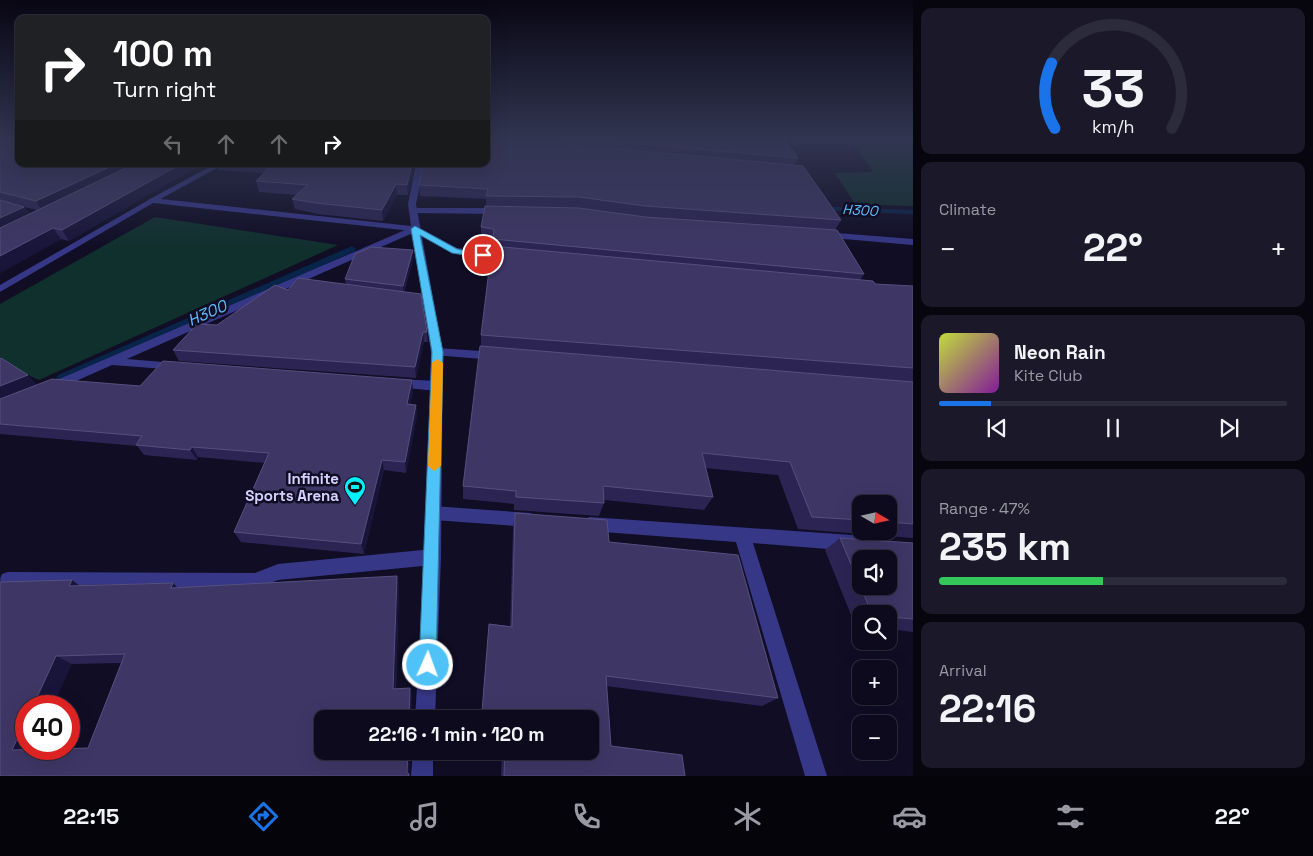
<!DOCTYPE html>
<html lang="en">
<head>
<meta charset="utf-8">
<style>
	:root { --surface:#0c0a1c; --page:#1a1829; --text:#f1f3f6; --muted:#9a9aa3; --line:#2c2b3b; --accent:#1a73e8 }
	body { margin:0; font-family:"Space Grotesk",sans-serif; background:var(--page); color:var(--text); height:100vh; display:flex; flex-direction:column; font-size:19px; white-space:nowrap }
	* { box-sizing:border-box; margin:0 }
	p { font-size:16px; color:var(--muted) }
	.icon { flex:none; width:28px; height:28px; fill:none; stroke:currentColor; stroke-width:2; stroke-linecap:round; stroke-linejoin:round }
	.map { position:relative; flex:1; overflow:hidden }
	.side { display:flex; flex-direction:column; gap:8px; padding:8px; background:#07060f; width:400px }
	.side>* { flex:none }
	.hud { position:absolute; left:15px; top:15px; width:475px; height:152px; border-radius:10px; box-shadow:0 5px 20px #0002,0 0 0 1px var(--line); background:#202124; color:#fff; overflow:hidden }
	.needle { width:32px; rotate:99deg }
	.controls { position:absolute; left:852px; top:495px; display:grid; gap:10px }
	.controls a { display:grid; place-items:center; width:45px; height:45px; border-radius:10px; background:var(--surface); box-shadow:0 5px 20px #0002,0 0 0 1px var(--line); font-size:25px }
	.speed { position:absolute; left:15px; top:695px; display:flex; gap:10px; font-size:25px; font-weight:700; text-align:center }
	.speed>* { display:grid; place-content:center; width:65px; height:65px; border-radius:50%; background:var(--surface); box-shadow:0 5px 20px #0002,0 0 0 1px var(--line); line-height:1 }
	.speed .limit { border:8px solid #d22; background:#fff; color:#111 }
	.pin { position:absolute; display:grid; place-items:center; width:42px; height:42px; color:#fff; margin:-21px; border:2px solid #fff; border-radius:50%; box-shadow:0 1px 5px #0007 }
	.me { position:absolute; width:55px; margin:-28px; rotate:2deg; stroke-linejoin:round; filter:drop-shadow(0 0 4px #0008) }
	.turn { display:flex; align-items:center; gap:18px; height:105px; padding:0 15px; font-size:22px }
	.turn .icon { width:65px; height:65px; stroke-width:2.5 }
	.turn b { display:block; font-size:35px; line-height:42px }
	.lanes { display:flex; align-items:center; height:48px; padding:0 15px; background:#0003; justify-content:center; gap:25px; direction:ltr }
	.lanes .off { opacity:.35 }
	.big { font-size:38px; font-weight:700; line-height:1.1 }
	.side .widget { flex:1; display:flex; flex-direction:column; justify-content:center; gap:8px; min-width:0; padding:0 18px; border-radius:10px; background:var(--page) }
	.side .dial { align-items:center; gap:0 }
	.dial svg { height:130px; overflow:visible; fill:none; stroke:var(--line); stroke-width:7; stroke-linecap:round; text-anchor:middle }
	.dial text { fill:var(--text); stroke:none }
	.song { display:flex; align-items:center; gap:15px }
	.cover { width:60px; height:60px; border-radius:8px; background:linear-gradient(135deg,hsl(70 70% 55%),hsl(290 70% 35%)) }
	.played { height:5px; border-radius:2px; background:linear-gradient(90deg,var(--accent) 15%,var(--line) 15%) }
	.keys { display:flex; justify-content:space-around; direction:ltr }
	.heat { display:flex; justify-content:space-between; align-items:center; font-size:28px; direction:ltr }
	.charge { height:8px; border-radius:4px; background:linear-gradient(90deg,#34c759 47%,var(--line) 0) }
	.trip { position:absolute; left:314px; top:710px; width:285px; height:50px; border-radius:10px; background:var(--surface); box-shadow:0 5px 20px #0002,0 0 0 1px var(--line); font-weight:700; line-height:50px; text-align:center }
	.dock { display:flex; height:80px; justify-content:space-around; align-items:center; background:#05040b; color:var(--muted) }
	.dock .icon { width:35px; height:35px }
	.dock .selected { color:var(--accent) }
	.dock b { font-size:22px; color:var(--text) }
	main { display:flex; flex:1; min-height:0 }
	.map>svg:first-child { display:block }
	.green { fill:#10302d }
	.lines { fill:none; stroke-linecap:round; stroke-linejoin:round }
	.stream { fill:#092449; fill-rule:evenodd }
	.service { fill:#363787; fill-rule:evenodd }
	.minor { fill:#363787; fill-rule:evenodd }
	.tertiary { fill:#363787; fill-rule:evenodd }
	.wall { fill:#2c2554; fill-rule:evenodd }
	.shaded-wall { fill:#191439 }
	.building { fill:#3e3766; stroke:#55507e; fill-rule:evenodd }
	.route { fill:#4fc3f7; stroke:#337fa1 }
	.slow { fill:#f59e0b }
	.labels { text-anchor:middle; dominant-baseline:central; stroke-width:5; stroke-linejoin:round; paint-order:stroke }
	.far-water-label { font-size:14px; font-style:italic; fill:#5fbeff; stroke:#100d25 }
	.poi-label { font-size:15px; font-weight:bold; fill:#d4d1ff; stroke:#100d25; text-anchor:end }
	.water-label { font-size:16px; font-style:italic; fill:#5fbeff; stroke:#100d25 }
</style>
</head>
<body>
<main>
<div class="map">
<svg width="913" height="776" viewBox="0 0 913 776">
	<rect width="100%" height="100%" fill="#100d25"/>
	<path class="green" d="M 851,140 L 913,140 L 913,206 L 855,204 L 835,173 L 873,172 Z
		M 155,217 L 338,245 L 39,380 L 0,362 L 0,304 Z"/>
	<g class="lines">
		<path class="stream" d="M 816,206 L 913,210 L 913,214 L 819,210 L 815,208 Z
			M 352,246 L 356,249 L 355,251 L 66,381 L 58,381 L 56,378 L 58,375 Z"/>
		<path class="service" d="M 433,549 L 439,551 L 441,557 L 439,563 L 433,565 L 278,580 L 255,589 L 8,588 L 2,586 L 0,579 L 2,574 L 8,572 L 255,573 L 278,564 Z"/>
		<path class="minor" d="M 215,164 L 224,164 L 155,202 L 148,200 Z
			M 410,208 L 500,208 L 504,211 L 500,214 L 413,213 L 409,210 Z
			M 412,227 L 418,227 L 457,248 L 507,254 L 512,257 L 507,260 L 452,253 L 415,232 L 127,359 L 175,363 L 179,364 L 181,367 L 179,370 L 112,365 L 58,389 L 54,391 L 48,386 L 50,383 Z
			M 824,232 L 913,239 L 913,245 L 821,237 L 821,233 Z
			M 437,348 L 495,352 L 501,356 L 495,360 L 433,355 L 431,352 Z
			M 397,379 L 437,381 L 443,386 L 437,391 L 397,387 L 391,383 Z
			M 433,506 L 530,513 L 535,515 L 538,520 L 535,525 L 530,527 L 433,520 L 428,518 L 425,513 L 428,508 Z
			M 590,517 L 852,535 L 858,538 L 860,543 L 858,548 L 852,551 L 753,543 L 827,776 L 805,776 L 736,542 L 590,531 L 584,529 L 582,524 L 584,519 Z"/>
		<path class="tertiary" d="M 416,164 L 424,164 L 416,204 L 443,352 L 441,557 L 435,719 L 415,719 L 425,557 L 431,352 L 412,231 L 153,203 L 0,292 L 0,285 L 152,198 L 411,226 L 408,204 Z
			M 413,751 L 433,751 L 433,776 L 411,776 Z"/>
	</g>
	<path class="wall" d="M 0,140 L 19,164 L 212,164 L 203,168 L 197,168 L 170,182 L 69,241 L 61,239 L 0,273 ZM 24,207 L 37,210 L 29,214 Z
		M 486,140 L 785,140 L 798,158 L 794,166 L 841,220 L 835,230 L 864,274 L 860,280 L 875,284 L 913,286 L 913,538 L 798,529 L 778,475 L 705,468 L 713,497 L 704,510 L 604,500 L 604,503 L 599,516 L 514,510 L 514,504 L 463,499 L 463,486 L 481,347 L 481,335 L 493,240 L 481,238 L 481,227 L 486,206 L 486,199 L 420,196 L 419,185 ZM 861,504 L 889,504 L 889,531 L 861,531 Z
		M 216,164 L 415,164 L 408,195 L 397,195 L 383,221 L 318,214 L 295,209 L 292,199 L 296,195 L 259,192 L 256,181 L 264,173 L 218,170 Z
		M 414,256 L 404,292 L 427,332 L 428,342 L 424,342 L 416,378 L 179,361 L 173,350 L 217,325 L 288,290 L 346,285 L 345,279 Z
		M 0,359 L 37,385 L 140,386 L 413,391 L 410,405 L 416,405 L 417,416 L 406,473 L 384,470 L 364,554 L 241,542 L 234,532 L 264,463 L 198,457 L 197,460 L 144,455 L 137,446 L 0,434 Z
		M 515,513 L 609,542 L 778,698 L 762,706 L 606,686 L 611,746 L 685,776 L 501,776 L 502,751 L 590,751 L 590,719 L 481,719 L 489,624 L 510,626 L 513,528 Z
		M 840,538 L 913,543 L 913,632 L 889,629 L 889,614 L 861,614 L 861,626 L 855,625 L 825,550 Z
		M 397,576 L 399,586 L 396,689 L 412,695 L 411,719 L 322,719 L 410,751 L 409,774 L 410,776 L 0,776 L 72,580 L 79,585 L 173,583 L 177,588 ZM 121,663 L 88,748 L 26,749 L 72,664 Z"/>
	<path class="shaded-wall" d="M 116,164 L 142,164 L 43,212 L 36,201 Z
		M 181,164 L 195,164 L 197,168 L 170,182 L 69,241 L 62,230 Z
		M 201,164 L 212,164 L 203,168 Z
		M 412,164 L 415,164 L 408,195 L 407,185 Z
		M 396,184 L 397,195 L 383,221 L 382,210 Z
		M 24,207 L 31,218 L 0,233 L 0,218 Z
		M 53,228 L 61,239 L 0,273 L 0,256 Z
		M 413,250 L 414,256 L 403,292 L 403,286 Z
		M 423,332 L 424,342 L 416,378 L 415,367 Z
		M 28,375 L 38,386 L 0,401 L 0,386 Z
		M 412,380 L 413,391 L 408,415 L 407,404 Z
		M 416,405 L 417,416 L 406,473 L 405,462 Z
		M 192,447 L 198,457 L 197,460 L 190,450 Z
		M 382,460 L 384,470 L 364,554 L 361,544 Z
		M 397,576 L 399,586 L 395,696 L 393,689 Z
		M 72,580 L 85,590 L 69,586 Z
		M 173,583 L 183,593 L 171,588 Z
		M 56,656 L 72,664 L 53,706 L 33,706 Z
		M 410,688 L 412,695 L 411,719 L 409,719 Z
		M 26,720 L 26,749 L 34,749 L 31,755 L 12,750 Z
		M 408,751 L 410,751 L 409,776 L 407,772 Z"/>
	<path class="building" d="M 0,140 L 19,140 L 19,164 L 116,164 L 36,201 L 0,192 Z
		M 486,140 L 521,140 L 803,166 L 841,220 L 645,206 L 579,197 L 486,196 L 488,189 L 419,185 L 423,164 L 486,164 Z
		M 591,140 L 785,140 L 798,158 Z
		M 134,164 L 181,164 L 62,230 L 53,228 L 0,256 L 0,228 Z
		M 270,164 L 412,164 L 407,185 L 396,184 L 382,210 L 316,203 L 292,199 L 308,185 L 256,181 L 273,164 Z
		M 0,200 L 24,207 L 0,218 Z
		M 485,206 L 579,208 L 645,217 L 837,230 L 864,274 L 493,239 L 494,229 L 481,227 Z
		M 492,246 L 873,281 L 875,284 L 913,286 L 913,368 L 481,335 Z
		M 371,247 L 413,250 L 403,286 L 345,279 L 355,254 Z
		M 298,278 L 421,294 L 427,332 L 423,332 L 415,367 L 173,350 L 197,324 L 217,325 L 275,285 L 288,290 Z
		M 480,346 L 913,382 L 913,524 L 889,522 L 889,504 L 861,504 L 861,520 L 812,517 L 790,462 L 702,453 L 713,497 L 603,486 L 604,503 L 516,497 L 516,491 L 463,486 Z
		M 1,358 L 28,375 L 0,386 L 0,359 Z
		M 163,361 L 412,380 L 407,404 L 416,405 L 405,462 L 382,460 L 361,544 L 234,532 L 269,453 L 192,447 L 190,450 L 136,445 L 142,436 L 0,424 L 0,399 L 52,379 L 140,386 Z
		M 515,513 L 607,520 L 609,542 L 738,555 L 778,698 L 606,676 L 611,746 L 682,755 L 685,776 L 504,776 L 505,751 L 590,751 L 590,719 L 506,719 L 506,715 L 482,712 L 489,624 L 512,627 Z
		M 840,538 L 913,543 L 913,619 L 889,617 L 889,614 L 872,614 ZM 861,559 L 889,559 L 889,586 L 861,586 Z
		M 397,576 L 393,689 L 410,688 L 409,719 L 322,719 L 322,751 L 408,751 L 407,772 L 409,774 L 409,776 L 0,776 L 0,582 L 72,580 L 69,586 L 173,583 L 171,588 ZM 125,654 L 88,748 L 12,750 L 26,720 L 26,706 L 33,706 L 56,656 Z"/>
	<linearGradient id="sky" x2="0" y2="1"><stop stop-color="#090714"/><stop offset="0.56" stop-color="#313551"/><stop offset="1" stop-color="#313551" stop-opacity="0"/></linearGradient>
	<rect width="913" height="249" fill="url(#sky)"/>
	<path class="route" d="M 415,226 L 457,249 L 487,255 L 483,258 L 452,253 L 420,235 L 443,352 L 436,665 L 434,671 L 428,673 L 421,671 L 419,665 L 432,352 L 411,229 Z"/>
	<path class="slow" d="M 437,359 L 443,363 L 441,466 L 434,471 L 428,466 L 432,363 Z"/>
	<defs>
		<g id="stadium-pin" transform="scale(1.125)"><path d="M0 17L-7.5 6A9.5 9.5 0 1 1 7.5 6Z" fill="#00f1fc" stroke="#100d25"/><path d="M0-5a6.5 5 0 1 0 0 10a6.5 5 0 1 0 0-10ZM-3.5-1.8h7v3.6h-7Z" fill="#111"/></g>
	</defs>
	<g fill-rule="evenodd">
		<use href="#stadium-pin" x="355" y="487"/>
	</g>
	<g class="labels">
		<g class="far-water-label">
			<text transform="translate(860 210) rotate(3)">H300</text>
		</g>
		<g class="poi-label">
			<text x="339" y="478">Infinite<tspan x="339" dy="17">Sports Arena</tspan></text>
		</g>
		<g class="water-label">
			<text transform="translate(207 313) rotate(-24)">H300</text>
		</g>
	</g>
</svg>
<div class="controls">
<a><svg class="needle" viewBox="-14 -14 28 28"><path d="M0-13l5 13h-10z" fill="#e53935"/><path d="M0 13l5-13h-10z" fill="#9a9aa3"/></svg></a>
<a><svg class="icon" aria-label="sound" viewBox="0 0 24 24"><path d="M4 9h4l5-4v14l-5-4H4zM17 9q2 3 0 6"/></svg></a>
<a><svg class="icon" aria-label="search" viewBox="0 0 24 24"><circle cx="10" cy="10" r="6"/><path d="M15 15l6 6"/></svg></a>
<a>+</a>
<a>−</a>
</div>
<div class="speed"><div class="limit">40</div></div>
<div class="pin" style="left:483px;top:255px;background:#d93025"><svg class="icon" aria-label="arrive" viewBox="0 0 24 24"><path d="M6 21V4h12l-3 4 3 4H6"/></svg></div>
<svg class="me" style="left:428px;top:665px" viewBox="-20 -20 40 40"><circle r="17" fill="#4fc3f7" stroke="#fff" stroke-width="3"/><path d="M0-11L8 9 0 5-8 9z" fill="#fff"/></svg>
<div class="trip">22:16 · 1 min · 120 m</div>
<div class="hud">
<div class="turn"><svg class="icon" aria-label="right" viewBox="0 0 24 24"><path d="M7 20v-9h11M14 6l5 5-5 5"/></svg><div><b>100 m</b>Turn right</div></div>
<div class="lanes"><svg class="icon off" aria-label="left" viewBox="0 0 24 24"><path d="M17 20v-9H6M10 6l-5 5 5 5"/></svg><svg class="icon off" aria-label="ahead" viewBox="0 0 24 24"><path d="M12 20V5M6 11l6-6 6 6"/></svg><svg class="icon off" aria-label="ahead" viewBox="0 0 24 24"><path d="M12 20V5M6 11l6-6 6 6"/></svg><svg class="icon" aria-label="right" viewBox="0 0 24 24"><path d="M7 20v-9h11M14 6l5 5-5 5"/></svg></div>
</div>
</div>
<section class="side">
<div class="widget dial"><svg viewBox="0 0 100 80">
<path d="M14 69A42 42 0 1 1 86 69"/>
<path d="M14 69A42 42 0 0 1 12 29" stroke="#1a73e8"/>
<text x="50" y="56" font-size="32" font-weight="700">33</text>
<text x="50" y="72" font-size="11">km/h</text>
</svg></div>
<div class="widget"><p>Climate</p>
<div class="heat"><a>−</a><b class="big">22°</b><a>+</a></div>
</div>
<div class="widget">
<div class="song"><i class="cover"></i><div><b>Neon Rain</b><p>Kite Club</p></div></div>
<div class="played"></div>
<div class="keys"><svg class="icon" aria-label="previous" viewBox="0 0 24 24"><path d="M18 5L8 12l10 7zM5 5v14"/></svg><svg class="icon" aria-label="pause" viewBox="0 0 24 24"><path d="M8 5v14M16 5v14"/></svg><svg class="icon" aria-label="next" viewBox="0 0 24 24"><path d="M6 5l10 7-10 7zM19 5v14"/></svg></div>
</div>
<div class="widget"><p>Range · 47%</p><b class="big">235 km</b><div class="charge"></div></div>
<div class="widget"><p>Arrival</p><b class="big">22:16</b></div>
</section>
</main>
<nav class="dock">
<b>22:15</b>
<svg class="icon selected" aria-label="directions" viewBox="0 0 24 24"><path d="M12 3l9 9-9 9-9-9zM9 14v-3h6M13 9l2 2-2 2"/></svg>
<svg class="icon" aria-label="music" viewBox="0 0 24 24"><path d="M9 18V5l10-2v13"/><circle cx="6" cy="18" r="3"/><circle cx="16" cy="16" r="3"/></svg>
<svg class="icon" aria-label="phone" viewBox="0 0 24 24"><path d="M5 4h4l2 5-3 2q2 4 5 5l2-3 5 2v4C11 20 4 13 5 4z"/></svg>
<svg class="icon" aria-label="climate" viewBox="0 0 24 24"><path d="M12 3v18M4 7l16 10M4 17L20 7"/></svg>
<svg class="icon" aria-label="car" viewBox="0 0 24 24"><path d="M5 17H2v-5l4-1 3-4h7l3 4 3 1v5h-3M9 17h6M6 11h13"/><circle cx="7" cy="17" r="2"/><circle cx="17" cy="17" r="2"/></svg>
<svg class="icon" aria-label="filters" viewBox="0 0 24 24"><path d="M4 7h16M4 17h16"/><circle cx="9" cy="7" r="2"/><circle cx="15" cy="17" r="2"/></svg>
<b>22°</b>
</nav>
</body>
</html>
